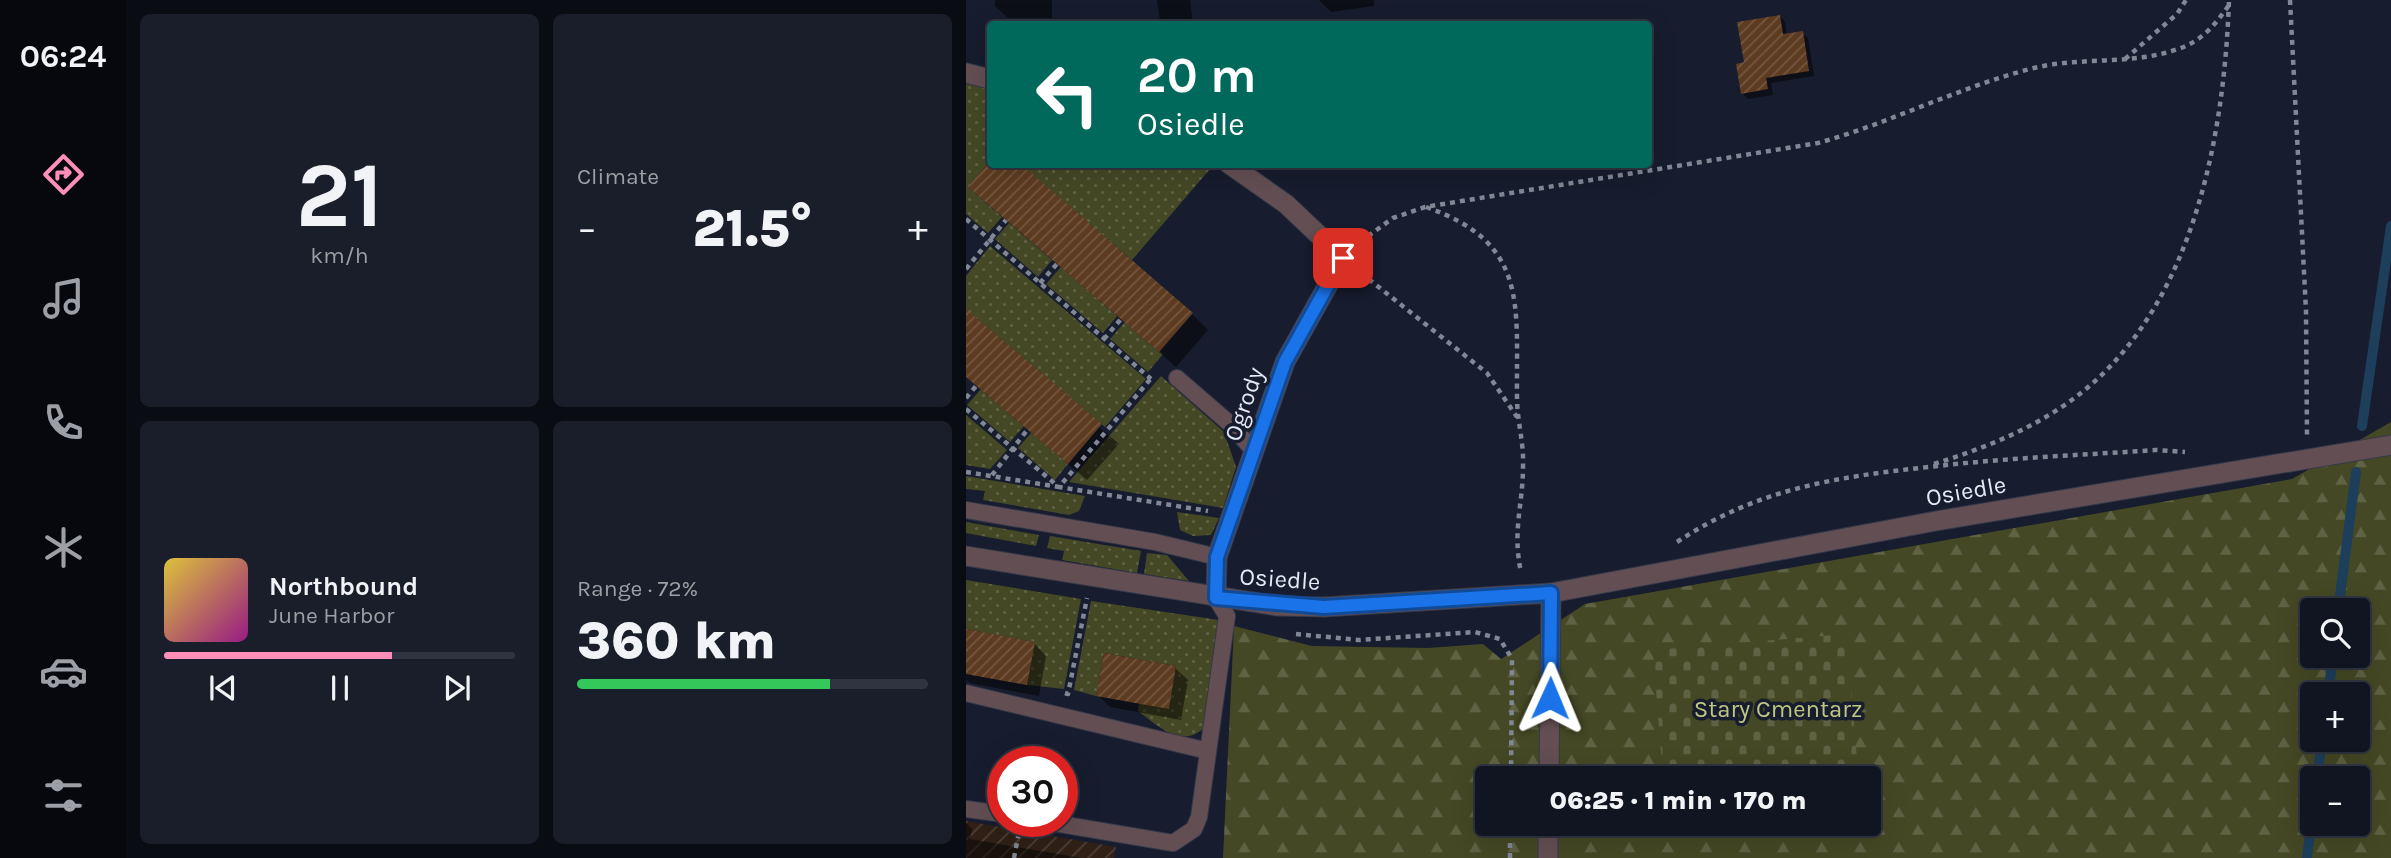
<!DOCTYPE html>
<html lang="en">
<head>
<meta charset="utf-8">
<style>
	:root { --surface:#111522; --page:#1a1e2a; --text:#f1f3f6; --muted:#9c9fa5; --line:#303440; --accent:#ff8eb9 }
	body { margin:0; font-family:Karla,sans-serif; background:var(--page); color:var(--text); height:100vh; display:flex; flex-direction:column; font-size:26px; white-space:nowrap }
	* { box-sizing:border-box; margin:0 }
	p { font-size:23px; color:var(--muted) }
	.icon { flex:none; width:38px; height:38px; fill:none; stroke:currentColor; stroke-width:2; stroke-linecap:round; stroke-linejoin:round }
	.map { position:relative; flex:1; overflow:hidden }
	.side { display:flex; flex-direction:column; gap:14px; padding:14px; background:#090c13; width:840px }
	.side>* { flex:none }
	.top-card { position:absolute; left:21px; top:21px; width:665px; height:147px; border-radius:7px; box-shadow:0 7px 28px #0002,0 0 0 2px var(--line); background:#00695c; color:#fff; overflow:hidden }
	.controls { position:absolute; left:1334px; top:598px; display:grid; gap:14px }
	.controls a { display:grid; place-items:center; width:70px; height:70px; border-radius:7px; background:var(--surface); box-shadow:0 7px 28px #0002,0 0 0 2px var(--line); font-size:35px }
	.speed { position:absolute; left:21px; top:746px; display:flex; gap:14px; font-size:35px; font-weight:700; text-align:center }
	.speed>* { display:grid; place-content:center; width:91px; height:91px; border-radius:50%; background:var(--surface); box-shadow:0 7px 28px #0002,0 0 0 2px var(--line); line-height:1 }
	.speed .limit { border:10px solid #d22; background:#fff; color:#111 }
	.pin { position:absolute; display:grid; place-items:center; width:60px; height:60px; color:#fff; margin:-30px; border-radius:14px; box-shadow:0 4px 10px #0006 }
	.me { position:absolute; width:77px; margin:-38px; rotate:1deg; stroke-linejoin:round; filter:drop-shadow(0 0 5px #0008) }
	.turn { display:flex; align-items:center; gap:24px; height:147px; padding:0 35px; font-size:32px }
	.turn .icon { width:91px; height:91px; stroke-width:2.5 }
	.turn b { display:block; font-size:49px; line-height:60px }
	.big { font-size:52px; font-weight:800; line-height:1.1 }
	.side .tile { flex:1; display:flex; flex-direction:column; justify-content:center; gap:10px; min-width:0; padding:0 24px; border-radius:10px; background:var(--page) }
	.side .dial { align-items:center; gap:0 }
	.dial b { font-size:91px; line-height:1 }
	.song { display:flex; align-items:center; gap:21px }
	.cover { width:84px; height:84px; border-radius:10px; background:linear-gradient(135deg,hsl(50 70% 55%),hsl(310 70% 35%)) }
	.played { height:7px; border-radius:4px; background:linear-gradient(90deg,var(--accent) 65%,var(--line) 65%) }
	.keys { display:flex; justify-content:space-around; direction:ltr }
	.heat { display:flex; justify-content:space-between; align-items:center; font-size:38px; direction:ltr }
	.charge { height:10px; border-radius:5px; background:linear-gradient(90deg,#34c759 72%,var(--line) 0) }
	.side .tiles { flex:1; display:grid; gap:14px; grid-template-columns:repeat(2,1fr) }
	.trip { position:absolute; left:509px; top:766px; width:406px; height:70px; border-radius:7px; background:var(--surface); box-shadow:0 7px 28px #0002,0 0 0 2px var(--line); font-weight:800; line-height:70px; text-align:center }
	main { display:flex; flex:1; min-height:0 }
	.menu { display:flex; flex-direction:column; width:126px; justify-content:space-around; align-items:center; background:#07080e; color:var(--muted) }
	.menu .icon { width:49px; height:49px }
	.menu .active { color:var(--accent) }
	.menu b { font-size:32px; color:var(--text) }
	.map>svg:first-child { display:block }
	.industrial { fill:url(#industrial-furrows) }
	.grass { fill:url(#grass-dots) }
	.forest { fill:url(#forest-firs); fill-rule:evenodd }
	.cemetery { fill:url(#cemetery-stones) }
	.shadow { fill:#0007 }
	.lines { fill:none; stroke-linecap:round; stroke-linejoin:round }
	.stream { stroke:#1d3f5b; stroke-width:10 }
	.building { fill:url(#building-hatch) }
	.service-casing { stroke:#34394a; stroke-width:18 }
	.minor-casing { stroke:#34394a; stroke-width:21 }
	.path { stroke:#828796; stroke-width:4.5; stroke-dasharray:5 5; stroke-linecap:butt }
	.service { stroke:#634f53; stroke-width:16 }
	.minor { stroke:#634f53; stroke-width:19 }
	.route-casing { stroke:#114b97; stroke-width:18 }
	.route { stroke:#1a73e8; stroke-width:12 }
	.labels { text-anchor:middle; dominant-baseline:central; stroke-width:7; stroke-linejoin:round; paint-order:stroke }
	.street-label { font-size:24px; fill:#e4e9f5; stroke:#171c2e }
	.park-label { font-size:24px; fill:#bfc67f; stroke:#171c2e }
</style>
</head>
<body>
<main>
<nav class="menu">
<b>06:24</b>
<svg class="icon active" aria-label="directions" viewBox="0 0 24 24"><path d="M12 3l9 9-9 9-9-9zM9 14v-3h6M13 9l2 2-2 2"/></svg>
<svg class="icon" aria-label="music" viewBox="0 0 24 24"><path d="M9 18V5l10-2v13"/><circle cx="6" cy="18" r="3"/><circle cx="16" cy="16" r="3"/></svg>
<svg class="icon" aria-label="phone" viewBox="0 0 24 24"><path d="M5 4h4l2 5-3 2q2 4 5 5l2-3 5 2v4C11 20 4 13 5 4z"/></svg>
<svg class="icon" aria-label="climate" viewBox="0 0 24 24"><path d="M12 3v18M4 7l16 10M4 17L20 7"/></svg>
<svg class="icon" aria-label="car" viewBox="0 0 24 24"><path d="M5 17H2v-5l4-1 3-4h7l3 4 3 1v5h-3M9 17h6M6 11h13"/><circle cx="7" cy="17" r="2"/><circle cx="17" cy="17" r="2"/></svg>
<svg class="icon" aria-label="filters" viewBox="0 0 24 24"><path d="M4 7h16M4 17h16"/><circle cx="9" cy="7" r="2"/><circle cx="15" cy="17" r="2"/></svg>
</nav>
<section class="side">
<div class="tiles">
<div class="tile dial"><b>21</b><p>km/h</p></div>
<div class="tile"><p>Climate</p>
<div class="heat"><a>−</a><b class="big">21.5°</b><a>+</a></div>
</div>
<div class="tile">
<div class="song"><i class="cover"></i><div><b>Northbound</b><p>June Harbor</p></div></div>
<div class="played"></div>
<div class="keys"><svg class="icon" aria-label="previous" viewBox="0 0 24 24"><path d="M18 5L8 12l10 7zM5 5v14"/></svg><svg class="icon" aria-label="pause" viewBox="0 0 24 24"><path d="M8 5v14M16 5v14"/></svg><svg class="icon" aria-label="next" viewBox="0 0 24 24"><path d="M6 5l10 7-10 7zM19 5v14"/></svg></div>
</div>
<div class="tile"><p>Range · 72%</p><b class="big">360 km</b><div class="charge"></div></div>
</div>
</section>
<div class="map">
<svg width="1425" height="858" viewBox="0 0 1425 858">
	<defs>
		<pattern id="industrial-furrows" width="10" height="10" patternUnits="userSpaceOnUse" patternTransform="scale(1.75)"><rect width="10" height="10" fill="#302016"/><path d="M-1 1l2-2M0 10L10 0M9 11l2-2" fill="none" stroke="#4e4038"/></pattern>
		<pattern id="grass-dots" width="8" height="8" patternUnits="userSpaceOnUse" patternTransform="scale(1.75)"><rect width="8" height="8" fill="#454824"/><path d="M2 2h.1M6 6h.1" fill="none" stroke="#606244" stroke-width="1.8" stroke-linecap="round"/></pattern>
		<pattern id="forest-firs" width="22" height="20" patternUnits="userSpaceOnUse" patternTransform="scale(1.75)"><rect width="22" height="20" fill="#454824"/><path d="M5 1l3.5 6h-7zM16 11l3.5 6h-7z" fill="#606244"/></pattern>
		<pattern id="cemetery-stones" width="16" height="16" patternUnits="userSpaceOnUse" patternTransform="scale(1.75)"><rect width="16" height="16" fill="#454824"/><path d="M2 7V4a2 2 0 0 1 4 0v3zM10 15v-3a2 2 0 0 1 4 0v3z" fill="#606244"/></pattern>
		<pattern id="building-hatch" width="6" height="6" patternUnits="userSpaceOnUse" patternTransform="scale(1.75)"><rect width="6" height="6" fill="#5d3b20"/><path d="M-1 1l2-2M0 6l6-6M5 7l2-2" fill="none" stroke="#745741"/></pattern>
	</defs>
	<rect width="100%" height="100%" fill="#171c2e"/>
	<path class="industrial" d="M 0,821 L 150,847 L 148,858 L 0,858 Z"/>
	<path class="grass" d="M 0,83 L 24,89 L 24,161 L 2,187 L 36,217 L 22,233 L 0,214 Z
		M 234,164 L 244,169 L 166,260 L 55,165 Z
		M 43,223 L 86,260 L 72,277 L 29,239 Z
		M 24,246 L 180,379 L 139,427 L 7,315 L 0,323 L 0,276 Z
		M 95,267 L 151,316 L 137,333 L 80,284 Z
		M 159,322 L 197,354 L 182,372 L 144,339 Z
		M 195,376 L 258,432 L 270,467 L 257,508 L 103,482 Z
		M 15,389 L 58,426 L 44,442 L 1,405 Z
		M 0,415 L 41,450 L 24,469 L 0,465 Z
		M 66,432 L 102,464 L 89,480 L 52,448 Z
		M 0,476 L 119,496 L 113,511 L 103,515 L 17,500 L 19,491 L 0,489 Z
		M 211,512 L 253,518 L 245,535 L 227,536 L 214,530 Z
		M 0,522 L 73,535 L 70,546 L 0,533 Z
		M 84,536 L 175,551 L 171,573 L 96,560 L 98,551 L 81,548 Z
		M 181,553 L 201,555 L 223,581 L 178,574 Z
		M 0,580 L 115,599 L 98,689 L 61,685 L 68,642 L 0,629 Z
		M 125,601 L 253,620 L 237,729 C 214,748 192,726 172,711 L 173,703 L 203,709 L 210,666 L 138,653 L 130,696 L 108,690 Z"/>
	<path class="forest" d="M 1425,422 L 1425,858 L 257,858 L 268,626 L 346,646 L 462,648 L 517,644 L 535,659 L 619,604 L 1326,479 ZM 1346,611 L 1391,611 L 1391,656 L 1346,656 ZM 1346,695 L 1391,695 L 1391,740 L 1346,740 ZM 522,779 L 903,779 L 903,824 L 522,824 ZM 1346,779 L 1391,779 L 1391,824 L 1346,824 Z"/>
	<path class="cemetery" d="M 881,634 L 892,773 L 824,779 L 697,779 L 687,650 Z"/>
	<path class="shadow" d="M 29,0 L 86,0 L 86,18 L 42,18 L 29,6 Z
		M 191,0 L 224,0 L 227,23 L 198,24 L 194,21 Z
		M 353,0 L 408,0 L 408,6 L 365,12 Z
		M 814,16 L 819,22 L 821,35 L 836,33 L 842,38 L 848,76 L 805,83 L 807,95 L 782,99 L 776,93 L 780,63 Z
		M 24,164 L 226,314 L 242,330 L 210,367 L 4,187 Z
		M 7,317 L 153,444 L 121,480 L 0,377 L 0,326 Z
		M 0,631 L 68,643 L 80,656 L 73,696 L 4,683 L 0,679 Z
		M 209,668 L 222,680 L 215,720 L 144,707 L 132,695 Z
		M 0,823 L 6,829 L 4,839 L 115,858 L 0,858 Z"/>
	<g class="lines">
		<path class="stream" d="M 1396,426 L 1425,226
			M 1372,611 L 1390,472
			M 1362,695 L 1367,656
			M 1351,779 L 1356,740
			M 1341,858 L 1346,819"/>
	</g>
	<path class="building" d="M 814,15 L 817,34 L 837,31 L 843,71 L 800,78 L 802,89 L 775,94 L 770,64 L 778,62 L 771,22 Z
		M 21,164 L 55,164 L 227,313 L 193,352 L 2,187 Z
		M 0,309 L 136,424 L 102,464 L 0,377 Z
		M 0,629 L 69,642 L 61,685 L 0,674 Z
		M 138,653 L 210,666 L 203,709 L 130,696 Z"/>
	<g class="lines">
		<g class="service-casing">
			<path id="service" d="M 211,378 L 263,423 L 288,451
				M 0,510 L 189,542 L 251,557
				M 0,693 L 242,751
				M 0,809 L 37,814
				M 76,821 L 207,843 L 228,829 L 233,817 L 261,616 L 250,598"/>
		</g>
		<g class="minor-casing">
			<path id="minor" d="M 0,73 L 24,79
				M 0,556 L 311,606 L 358,607 L 585,593 L 970,521 L 1425,445
				M 250,598 L 251,557 L 319,362 L 377,258 L 320,204 L 263,164
				M 583,779 L 585,593
				M 582,858 L 582,824"/>
		</g>
		<path class="path" d="M 1324,0 L 1340,311 L 1341,436
			M 1159,59 L 1211,14 L 1220,0
			M 460,207 C 563,243 550,304 551,397 C 551,421 558,442 557,466 C 557,506 546,530 555,572
			M 0,219 L 185,379
			M 394,242 L 427,218 L 459,207 L 852,143 C 924,123 991,88 1064,69 C 1112,56 1164,66 1212,49 C 1236,41 1249,25 1263,5
			M 0,269 L 40,220
			M 395,273 L 521,373 L 551,417
			M 74,283 L 91,264
			M 138,339 L 155,319
			M 0,398 L 10,386
			M 0,409 L 93,487 L 242,511
			M 968,464 C 1012,450 1055,434 1094,408 C 1224,324 1258,144 1263,0
			M 0,472 L 93,487 L 187,376
			M 26,475 L 62,429
			M 711,542 C 791,489 869,477 963,467 C 1039,458 1115,455 1191,450 L 1219,452
			M 330,634 L 393,640 L 509,632 L 534,639 L 546,659 L 545,779
			M 99,693 L 102,694 L 121,598
			M 48,858 L 53,832
			M 544,858 L 544,824"/>
		<use href="#service" class="service"/>
		<use href="#minor" class="minor"/>
	</g>
	<g class="lines">
		<g class="route-casing">
			<path id="route" d="M 377,258 L 319,362 L 251,557 L 250,598 L 358,607 L 585,593 L 584,698"/>
		</g>
		<use href="#route" class="route"/>
	</g>
	<g class="labels">
		<g class="street-label">
			<text transform="translate(278 404) rotate(-71)">Ogrody</text>
			<text transform="translate(1000 491) rotate(-10)">Osiedle</text>
			<text transform="translate(314 579) rotate(4)">Osiedle</text>
		</g>
		<g class="park-label">
			<text x="812" y="709">Stary Cmentarz</text>
		</g>
	</g>
</svg>
<div class="controls">
<a><svg class="icon" aria-label="search" viewBox="0 0 24 24"><circle cx="10" cy="10" r="6"/><path d="M15 15l6 6"/></svg></a>
<a>+</a>
<a>−</a>
</div>
<div class="speed"><div class="limit">30</div></div>
<div class="pin" style="left:377px;top:258px;background:#d93025"><svg class="icon" aria-label="arrive" viewBox="0 0 24 24"><path d="M6 21V4h12l-3 4 3 4H6"/></svg></div>
<svg class="me" style="left:584px;top:698px" viewBox="-20 -20 40 40"><path d="M0-17L14 15 0 8-14 15z" fill="#1a73e8" stroke="#fff" stroke-width="4"/></svg>
<div class="trip">06:25 · 1 min · 170 m</div>
<div class="top-card">
<div class="turn"><svg class="icon" aria-label="left" viewBox="0 0 24 24"><path d="M17 20v-9H6M10 6l-5 5 5 5"/></svg><div><b>20 m</b>Osiedle</div></div>
</div>
</div>
</main>
</body>
</html>
